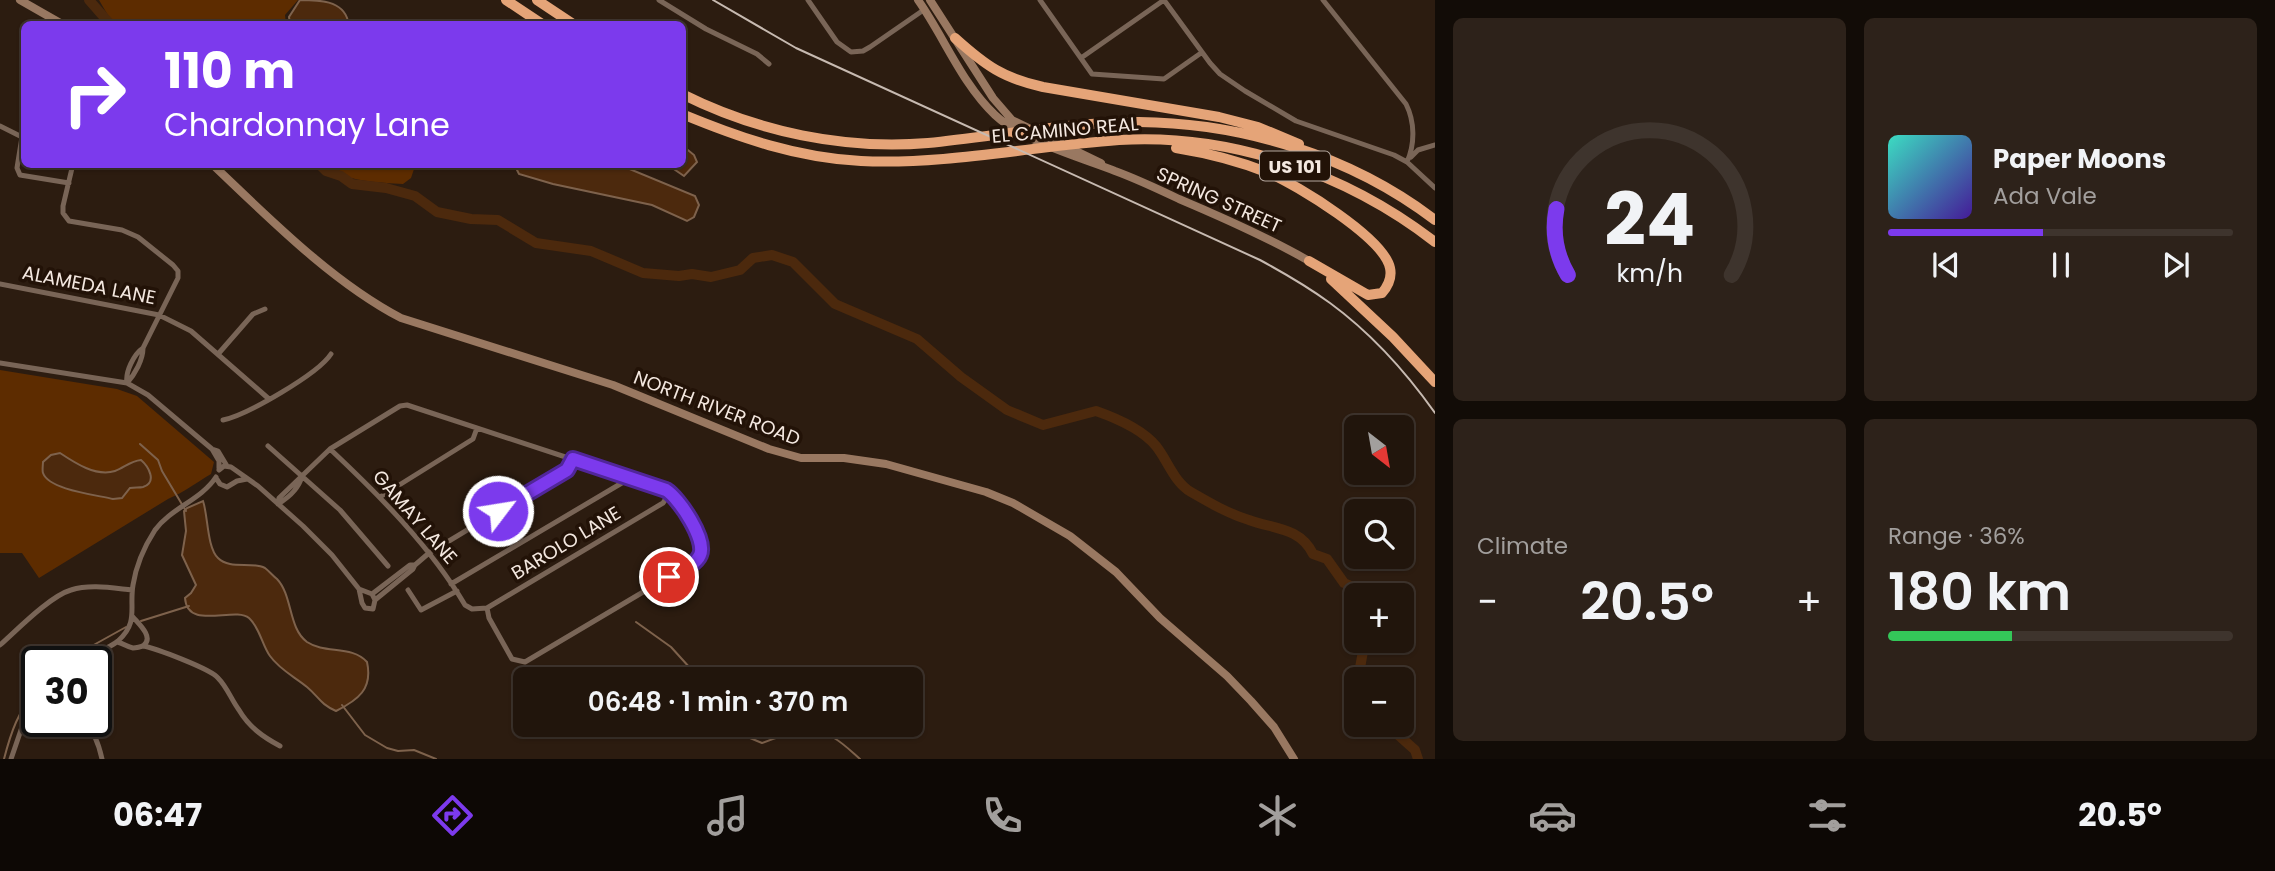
<!DOCTYPE html>
<html lang="en">
<head>
<meta charset="utf-8">
<style>
	:root { --surface:#21150c; --page:#2d221a; --text:#f1f3f6; --muted:#a29f9d; --line:#3e342d; --accent:#7c3aed }
	body { margin:0; font-family:Poppins,sans-serif; background:var(--page); color:var(--text); height:100vh; display:flex; flex-direction:column; font-size:26px; white-space:nowrap }
	* { box-sizing:border-box; margin:0 }
	p { font-size:23px; color:var(--muted) }
	.icon { flex:none; width:38px; height:38px; fill:none; stroke:currentColor; stroke-width:2; stroke-linecap:round; stroke-linejoin:round }
	.map { position:relative; flex:1; overflow:hidden }
	.side { display:flex; flex-direction:column; gap:18px; padding:18px; background:#120c07; width:840px }
	.side>* { flex:none }
	.top-card { position:absolute; left:21px; top:21px; width:665px; height:147px; border-radius:10px; box-shadow:0 2px 5px #0004,0 0 0 2px var(--line); background:#7c3aed; color:#fff; overflow:hidden }
	.needle { width:46px; rotate:149deg }
	.tools { position:absolute; left:1344px; top:415px; display:grid; gap:14px }
	.tools a { display:grid; place-items:center; width:70px; height:70px; border-radius:10px; background:var(--surface); box-shadow:0 2px 5px #0004,0 0 0 2px var(--line); font-size:35px }
	.speed { position:absolute; left:21px; top:646px; display:flex; gap:14px; font-size:35px; font-weight:700; text-align:center }
	.speed>* { display:grid; place-content:center; width:91px; height:91px; border-radius:50%; background:var(--surface); box-shadow:0 2px 5px #0004,0 0 0 2px var(--line); line-height:1 }
	.speed .limit { border:4px solid #111; border-radius:10px; background:#fff; color:#111 }
	.pin { position:absolute; display:grid; place-items:center; width:60px; height:60px; color:#fff; margin:-30px; border:4px solid #fff; border-radius:50%; box-shadow:0 2px 7px #0007 }
	.me { position:absolute; width:77px; margin:-38px; rotate:59deg; stroke-linejoin:round; filter:drop-shadow(0 0 5px #0008) }
	.turn { display:flex; align-items:center; gap:24px; height:147px; padding:0 28px; font-size:32px }
	.turn .icon { width:91px; height:91px; stroke-width:2.5 }
	.turn b { display:block; font-size:49px; line-height:60px }
	.big { font-size:52px; font-weight:600; line-height:1.1 }
	.side .widget { flex:1; display:flex; flex-direction:column; justify-content:center; gap:10px; min-width:0; padding:0 24px; border-radius:10px; background:var(--page) }
	.side .dial { align-items:center; gap:0 }
	.dial svg { height:182px; overflow:visible; fill:none; stroke:var(--line); stroke-width:7; stroke-linecap:round; text-anchor:middle }
	.dial text { fill:var(--text); stroke:none }
	.song { display:flex; align-items:center; gap:21px }
	.cover { width:84px; height:84px; border-radius:10px; background:linear-gradient(135deg,hsl(170 70% 55%),hsl(260 70% 35%)) }
	.played { height:7px; border-radius:4px; background:linear-gradient(90deg,var(--accent) 45%,var(--line) 45%) }
	.keys { display:flex; justify-content:space-around; direction:ltr }
	.heat { display:flex; justify-content:space-between; align-items:center; font-size:38px; direction:ltr }
	.charge { height:10px; border-radius:5px; background:linear-gradient(90deg,#34c759 36%,var(--line) 0) }
	.side .tiles { flex:1; display:grid; gap:18px; grid-template-columns:repeat(2,1fr) }
	.trip { position:absolute; left:513px; top:667px; width:410px; height:70px; border-radius:10px; background:var(--surface); box-shadow:0 2px 5px #0004,0 0 0 2px var(--line); font-weight:600; line-height:70px; text-align:center }
	.dock { display:flex; height:112px; justify-content:space-around; align-items:center; background:#0d0805; color:var(--muted) }
	.dock .icon { width:49px; height:49px }
	.dock .on { color:var(--accent) }
	.dock b { font-size:32px; color:var(--text) }
	main { display:flex; flex:1; min-height:0 }
	.map>svg:first-child { display:block }
	.green { fill:#5d2c00 }
	.water { fill:#4c290d; stroke:#7e624c; stroke-width:2 }
	.lines { fill:none; stroke-linecap:round; stroke-linejoin:round }
	.stream { stroke:#7e624c; stroke-width:2 }
	.river { stroke:#4c290d; stroke-width:10 }
	.street { stroke:#796557; stroke-width:5 }
	.secondary { stroke:#997861; stroke-width:8 }
	.highway { stroke:#e5a478; stroke-width:10 }
	.rail { stroke:#c7bab1; stroke-width:2 }
	.route-casing { stroke:#51269a; stroke-width:18 }
	.route { stroke:#7c3aed; stroke-width:12 }
	.labels { text-anchor:middle; dominant-baseline:central; stroke-width:7; stroke-linejoin:round; paint-order:stroke }
	.shield { fill:#221207; stroke:#b5a89f; stroke-width:2 }
	.shield-label { font-size:18px; font-weight:bold; fill:#f4e8e0 }
	.street-label { font-size:19px; fill:#f4e8e0; stroke:#221207 }
</style>
</head>
<body>
<main>
<div class="map">
<svg width="1435" height="759" viewBox="0 0 1435 759">
	<rect width="100%" height="100%" fill="#2c1c10"/>
	<path class="green" d="M 99,0 L 298,0 L 285,15 L 286,24 L 113,24 Z
		M 407,165 L 414,169 L 411,178 L 403,184 C 381,183 340,181 323,165 Z
		M 0,370 L 117,389 L 137,396 L 214,462 L 211,474 C 196,483 184,492 168,499 L 39,578 L 22,553 L 0,553 Z"/>
	<path class="water" d="M 300,0 C 318,0 343,0 348,21 L 346,24 L 290,24 L 289,17 Z
		M 683,146 L 694,155 L 697,162 L 684,176 L 668,165 L 682,164 Z
		M 514,164 L 620,165 L 695,196 L 699,205 L 694,217 L 687,221 L 652,205 L 553,184 L 519,174 Z
		M 60,453 C 75,463 96,477 115,471 C 124,468 130,461 141,460 C 148,466 158,482 143,487 C 139,488 135,487 130,488 L 122,498 L 113,499 C 97,495 49,490 43,473 C 42,470 43,465 43,462 L 51,455 Z
		M 203,501 C 208,515 207,548 218,558 C 230,570 251,561 265,568 C 269,571 273,576 277,579 C 293,596 288,628 307,642 C 325,654 352,645 367,662 C 373,689 358,700 336,711 C 320,704 319,697 307,687 C 295,677 280,670 270,656 C 262,645 260,628 249,618 C 235,606 187,631 185,598 L 191,593 L 196,585 L 182,555 L 186,531 L 184,511 L 187,508 Z"/>
	<g class="lines">
		<path class="stream" d="M 140,444 L 158,460 L 162,471 L 186,511
			M 141,621 L 189,606
			M 636,622 L 671,647 L 700,679
			M 69,662 L 81,652 L 126,627
			M 342,705 L 365,735 L 387,748 L 398,751 L 414,750 L 436,759
			M 736,724 L 750,738 L 762,743 C 782,735 814,726 834,738 C 843,743 852,752 860,759
			M 4,759 C 11,732 18,711 37,690"/>
		<path class="river" d="M 89,0 L 110,24
			M 319,164 L 326,171 L 341,176 L 352,184 L 386,188 L 415,196 L 437,212 L 471,219 L 498,220 L 536,243 L 591,251 L 643,273 L 679,276 L 692,274 L 711,277 L 740,270 L 753,258 L 772,255 L 793,262 L 835,304 L 917,339 L 961,377 L 1007,410 L 1043,425 L 1096,411 C 1116,418 1142,429 1156,446 C 1168,461 1174,482 1191,492 C 1210,503 1229,514 1249,520 C 1273,529 1300,527 1313,554 L 1327,559 L 1344,583 L 1360,590 L 1365,595
			M 1358,679 L 1365,640
			M 1386,724 L 1415,750 L 1418,759"/>
		<path class="street" d="M 659,0 L 706,29 L 757,54 L 769,64
			M 808,0 L 837,42 L 851,52 L 863,51 L 870,47 L 925,9
			M 1040,0 L 1092,74 L 1164,79 L 1201,53
			M 1164,0 L 1210,63 L 1220,74 L 1245,91 L 1296,121 L 1394,155 L 1407,162 L 1435,188
			M 1323,0 L 1406,104 C 1415,122 1415,144 1407,162
			M 1081,58 L 1164,0
			M 0,126 L 24,138
			M 22,137 L 17,168 L 20,175 L 69,183
			M 1411,157 L 1418,150 L 1435,145
			M 73,164 L 63,206 L 63,213 L 69,221 L 122,230 L 138,237 L 173,265 L 178,271 L 178,278 L 143,348 C 143,360 135,374 127,383
			M 0,284 L 159,315 L 191,331 L 269,399
			M 219,353 L 253,314 L 265,309
			M 0,363 L 127,383 L 148,395 L 212,449 L 218,451 L 227,466
			M 127,383 C 125,372 134,354 143,348
			M 223,420 C 247,415 318,374 331,354
			M 268,446 L 340,510 L 388,566
			M 212,449 L 219,461 L 219,468
			M 330,449 C 379,495 430,546 465,605 L 472,609 L 487,608 L 663,503 L 670,493
			M 219,470 L 224,466 L 231,467 L 258,486 L 303,526 L 332,555 L 359,589 L 372,594 L 375,600 L 373,609 L 365,608 L 362,603 L 359,589
			M 216,478 L 220,484 L 227,487 L 237,481 L 247,479
			M 380,497 L 473,439 L 477,428
			M 278,504 L 279,498 L 330,449 L 400,406 L 407,405 L 666,490 C 680,499 704,537 701,554 L 692,563 L 525,662 L 512,659 L 489,618 L 487,608
			M 278,504 C 288,498 299,488 302,476
			M 451,584 L 632,477
			M 408,590 L 421,610 L 457,591
			M 372,594 L 410,565 L 415,565
			M 375,600 L 413,569 L 415,565 L 429,553 L 567,470 L 573,459
			M 117,642 C 123,643 127,647 133,648 C 135,648 142,647 144,645 C 154,637 138,623 133,617
			M 0,645 C 17,630 50,596 71,590 C 90,584 112,588 132,590
			M 143,646 C 155,648 211,669 218,678 C 227,687 231,699 239,710 C 249,727 263,737 280,746
			M 80,662 C 92,653 107,650 118,641 C 139,622 129,608 133,585 C 136,566 144,547 155,530 C 171,508 201,500 216,477
			M 84,721 C 94,731 99,745 102,759
			M 11,759 L 22,727 L 37,702"/>
		<path class="secondary" d="M 20,0 L 62,24
			M 918,0 C 944,37 962,84 995,115 C 1024,142 1079,157 1115,171 C 1137,179 1158,189 1179,199 C 1224,218 1267,237 1309,261
			M 930,0 L 993,98 L 1012,120 L 1101,163
			M 212,164 C 269,218 332,282 401,318 L 613,385 L 769,449 L 801,458 L 844,458 L 886,464 L 986,492 L 1013,503 L 1070,536 L 1116,572 L 1160,618 L 1227,676 L 1251,701 L 1274,727 L 1294,759"/>
		<path class="highway" d="M 506,0 L 542,24
			M 537,0 L 573,24
			M 955,38 C 986,66 1003,78 1043,87 L 1219,117 L 1258,127 L 1299,144
			M 682,94 C 758,132 844,150 928,143 C 997,136 1070,122 1139,122 C 1244,123 1351,156 1435,220
			M 682,114 C 740,138 798,158 861,161 C 947,165 1033,146 1119,140 C 1232,133 1347,174 1435,242
			M 1176,148 C 1207,153 1239,161 1269,173 C 1297,185 1384,238 1390,268 C 1392,277 1388,286 1382,293 L 1368,295 L 1309,261
			M 1331,279 L 1393,337 L 1435,382"/>
		<path class="rail" d="M 713,0 L 796,48 L 1260,260 C 1284,273 1308,287 1330,303 C 1371,333 1406,372 1435,413"/>
	</g>
	<g class="lines">
		<g class="route-casing">
			<path id="route" d="M 498,511 L 567,470 L 573,459 L 666,490 C 679,498 707,540 700,555 C 696,565 678,572 669,577"/>
		</g>
		<use href="#route" class="route"/>
	</g>
	<g class="labels">
		<rect class="shield" x="1260" y="151.5" width="70" height="29" rx="5"/>
		<g class="shield-label">
			<text x="1295" y="166">US 101</text>
		</g>
		<g class="street-label">
			<text transform="translate(1065 130) rotate(-5)">EL CAMINO REAL</text>
			<text transform="translate(1219 200) rotate(24)">SPRING STREET</text>
			<text transform="translate(89 285) rotate(11)">ALAMEDA LANE</text>
			<text transform="translate(717 408) rotate(21)">NORTH RIVER ROAD</text>
			<text transform="translate(415 517) rotate(49)">GAMAY LANE</text>
			<text transform="translate(566 543) rotate(-31)">BAROLO LANE</text>
		</g>
	</g>
</svg>
<div class="tools">
<a><svg class="needle" viewBox="-14 -14 28 28"><path d="M0-13l5 13h-10z" fill="#e53935"/><path d="M0 13l5-13h-10z" fill="#a29f9d"/></svg></a>
<a><svg class="icon" aria-label="search" viewBox="0 0 24 24"><circle cx="10" cy="10" r="6"/><path d="M15 15l6 6"/></svg></a>
<a>+</a>
<a>−</a>
</div>
<div class="speed"><div class="limit">30</div></div>
<div class="pin" style="left:669px;top:577px;background:#d93025"><svg class="icon" aria-label="arrive" viewBox="0 0 24 24"><path d="M6 21V4h12l-3 4 3 4H6"/></svg></div>
<svg class="me" style="left:498px;top:511px" viewBox="-20 -20 40 40"><circle r="17" fill="#7c3aed" stroke="#fff" stroke-width="3"/><path d="M0-11L8 9 0 5-8 9z" fill="#fff"/></svg>
<div class="trip">06:48 · 1 min · 370 m</div>
<div class="top-card">
<div class="turn"><svg class="icon" aria-label="right" viewBox="0 0 24 24"><path d="M7 20v-9h11M14 6l5 5-5 5"/></svg><div><b>110 m</b>Chardonnay Lane</div></div>
</div>
</div>
<section class="side">
<div class="tiles">
<div class="widget dial"><svg viewBox="0 0 100 80">
<path d="M14 69A42 42 0 1 1 86 69"/>
<path d="M14 69A42 42 0 0 1 9 40" stroke="#7c3aed"/>
<text x="50" y="56" font-size="32" font-weight="700">24</text>
<text x="50" y="72" font-size="11">km/h</text>
</svg></div>
<div class="widget">
<div class="song"><i class="cover"></i><div><b>Paper Moons</b><p>Ada Vale</p></div></div>
<div class="played"></div>
<div class="keys"><svg class="icon" aria-label="previous" viewBox="0 0 24 24"><path d="M18 5L8 12l10 7zM5 5v14"/></svg><svg class="icon" aria-label="pause" viewBox="0 0 24 24"><path d="M8 5v14M16 5v14"/></svg><svg class="icon" aria-label="next" viewBox="0 0 24 24"><path d="M6 5l10 7-10 7zM19 5v14"/></svg></div>
</div>
<div class="widget"><p>Climate</p>
<div class="heat"><a>−</a><b class="big">20.5°</b><a>+</a></div>
</div>
<div class="widget"><p>Range · 36%</p><b class="big">180 km</b><div class="charge"></div></div>
</div>
</section>
</main>
<nav class="dock">
<b>06:47</b>
<svg class="icon on" aria-label="directions" viewBox="0 0 24 24"><path d="M12 3l9 9-9 9-9-9zM9 14v-3h6M13 9l2 2-2 2"/></svg>
<svg class="icon" aria-label="music" viewBox="0 0 24 24"><path d="M9 18V5l10-2v13"/><circle cx="6" cy="18" r="3"/><circle cx="16" cy="16" r="3"/></svg>
<svg class="icon" aria-label="phone" viewBox="0 0 24 24"><path d="M5 4h4l2 5-3 2q2 4 5 5l2-3 5 2v4C11 20 4 13 5 4z"/></svg>
<svg class="icon" aria-label="climate" viewBox="0 0 24 24"><path d="M12 3v18M4 7l16 10M4 17L20 7"/></svg>
<svg class="icon" aria-label="car" viewBox="0 0 24 24"><path d="M5 17H2v-5l4-1 3-4h7l3 4 3 1v5h-3M9 17h6M6 11h13"/><circle cx="7" cy="17" r="2"/><circle cx="17" cy="17" r="2"/></svg>
<svg class="icon" aria-label="filters" viewBox="0 0 24 24"><path d="M4 7h16M4 17h16"/><circle cx="9" cy="7" r="2"/><circle cx="15" cy="17" r="2"/></svg>
<b>20.5°</b>
</nav>
</body>
</html>
